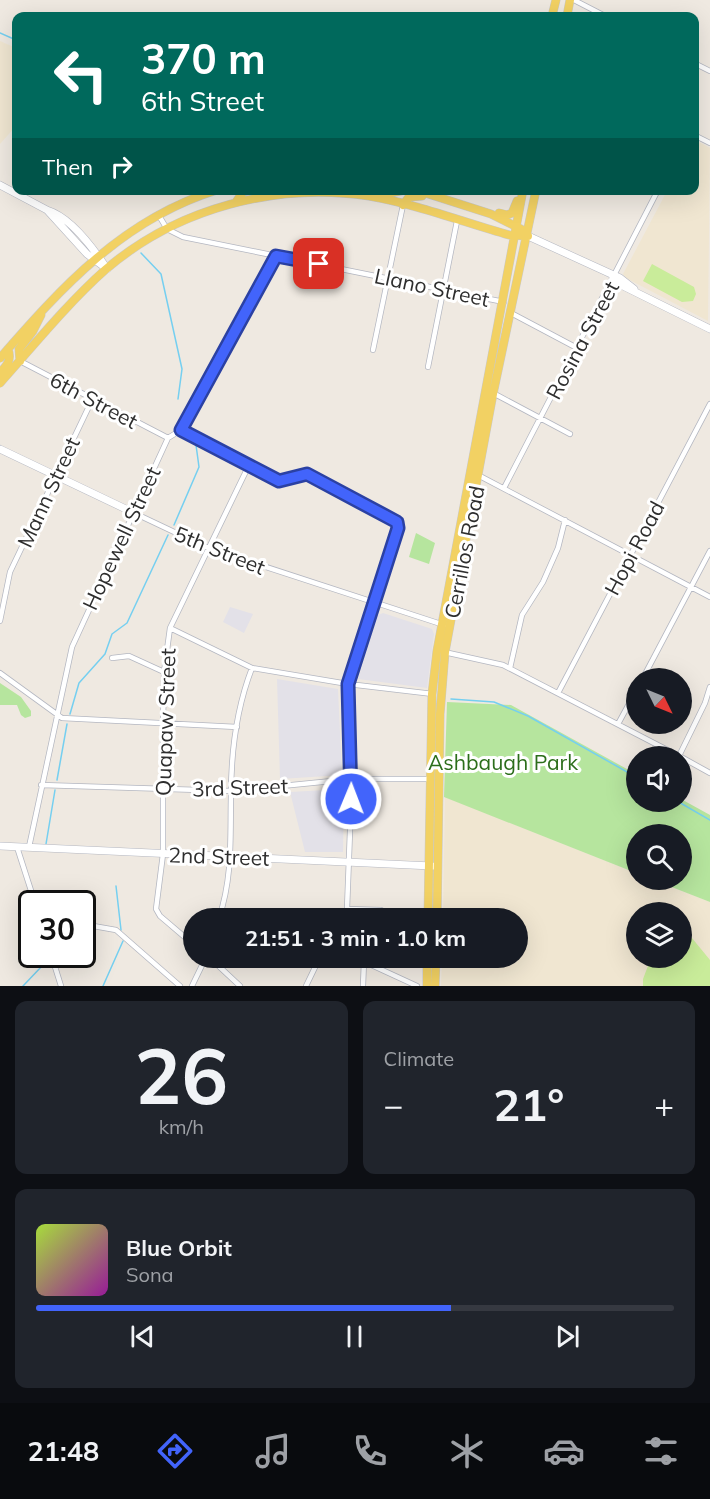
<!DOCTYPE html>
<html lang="en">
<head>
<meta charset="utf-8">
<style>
	:root { --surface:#171b24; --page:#20242c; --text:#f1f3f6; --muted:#9ea1a6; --line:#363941; --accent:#4264fb }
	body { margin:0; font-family:Mulish,sans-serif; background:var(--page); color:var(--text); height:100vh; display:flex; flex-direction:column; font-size:22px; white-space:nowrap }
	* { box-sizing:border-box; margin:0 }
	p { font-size:20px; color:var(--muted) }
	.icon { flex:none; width:33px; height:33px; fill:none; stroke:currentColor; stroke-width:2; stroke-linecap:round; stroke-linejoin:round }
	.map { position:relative; height:986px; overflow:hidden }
	.sheet { display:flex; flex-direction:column; gap:15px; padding:15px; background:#0d0f14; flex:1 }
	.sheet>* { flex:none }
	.guide { position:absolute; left:12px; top:12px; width:687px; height:183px; border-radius:12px; box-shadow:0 6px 24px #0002; background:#00695c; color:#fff; overflow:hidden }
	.needle { width:39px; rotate:133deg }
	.tools { position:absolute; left:626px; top:668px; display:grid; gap:12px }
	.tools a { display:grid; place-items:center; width:66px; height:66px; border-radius:50%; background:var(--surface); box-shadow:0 6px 24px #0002; font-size:30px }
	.speed { position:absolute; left:18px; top:890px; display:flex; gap:12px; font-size:30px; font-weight:700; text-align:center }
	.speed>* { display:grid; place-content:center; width:78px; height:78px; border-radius:50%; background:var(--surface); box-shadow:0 6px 24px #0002; line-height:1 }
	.speed .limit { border:3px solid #111; border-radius:9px; background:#fff; color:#111 }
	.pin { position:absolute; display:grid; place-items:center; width:51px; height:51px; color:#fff; margin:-26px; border-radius:12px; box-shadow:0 3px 9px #0006 }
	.me { position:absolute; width:66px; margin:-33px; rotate:1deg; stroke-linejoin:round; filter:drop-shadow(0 0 4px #0008) }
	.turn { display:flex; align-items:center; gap:21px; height:126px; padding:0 30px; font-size:27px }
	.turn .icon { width:78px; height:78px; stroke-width:2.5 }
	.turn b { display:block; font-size:42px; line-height:51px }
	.then { display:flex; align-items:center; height:57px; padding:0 30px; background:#0003; gap:12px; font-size:22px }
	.big { font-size:45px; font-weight:700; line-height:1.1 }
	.sheet .tile { flex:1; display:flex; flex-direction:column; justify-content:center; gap:9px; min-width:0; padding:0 21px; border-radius:12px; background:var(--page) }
	.sheet .dial { align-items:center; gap:0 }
	.dial b { font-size:78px; line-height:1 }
	.song { display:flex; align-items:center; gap:18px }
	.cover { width:72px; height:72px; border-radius:9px; background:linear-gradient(135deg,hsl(80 70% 55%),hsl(300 70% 35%)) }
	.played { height:6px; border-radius:3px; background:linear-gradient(90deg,var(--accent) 65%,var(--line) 65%) }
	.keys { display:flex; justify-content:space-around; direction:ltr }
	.heat { display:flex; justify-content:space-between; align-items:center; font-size:33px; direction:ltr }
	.sheet .tiles { flex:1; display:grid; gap:15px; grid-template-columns:1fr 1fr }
	.tile:last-child { grid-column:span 2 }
	.trip { position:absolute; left:183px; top:908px; width:345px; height:60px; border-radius:30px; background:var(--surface); box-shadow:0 6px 24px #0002; font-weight:700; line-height:60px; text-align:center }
	.menu { display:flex; height:96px; justify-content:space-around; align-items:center; background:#090b0e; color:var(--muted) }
	.menu .icon { width:42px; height:42px }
	.menu .selected { color:var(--accent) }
	.menu b { font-size:27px; color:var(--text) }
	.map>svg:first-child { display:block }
	.industrial { fill:#e3e1e8 }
	.education { fill:#f0e6d1; fill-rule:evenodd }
	.green { fill:#b6e59e }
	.pitch { fill:#c9ec9a }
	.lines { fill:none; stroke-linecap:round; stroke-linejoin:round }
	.stream { stroke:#75cff0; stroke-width:1.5 }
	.street-casing { stroke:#b4b7c1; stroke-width:6 }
	.secondary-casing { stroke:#b4b7c1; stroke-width:8 }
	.primary-casing { stroke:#c9c9c9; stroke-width:9 }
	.street { stroke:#fff; stroke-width:4.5 }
	.secondary { stroke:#fff; stroke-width:7 }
	.primary { stroke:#f2d163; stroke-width:8 }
	.route-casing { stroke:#2b41a3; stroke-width:15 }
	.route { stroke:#4264fb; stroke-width:10 }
	.labels { text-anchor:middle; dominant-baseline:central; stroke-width:6; stroke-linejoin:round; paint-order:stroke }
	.street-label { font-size:21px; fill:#2e2e2e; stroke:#fff }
	.park-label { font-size:21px; fill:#2c6e1b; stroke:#fff }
</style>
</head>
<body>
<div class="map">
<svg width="710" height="986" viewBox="0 0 710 986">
	<rect width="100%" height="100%" fill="#efe9e1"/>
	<path class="industrial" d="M 230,607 L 253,614 L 244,633 L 223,622 Z
		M 383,613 L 432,629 L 434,634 L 427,688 L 358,679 L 378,615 Z
		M 277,679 L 338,689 L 342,775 L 280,779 Z
		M 344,789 L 343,852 L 305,852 L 290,792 Z"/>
	<path class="education" d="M 0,41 L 16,48 L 16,126 L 0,144 Z
		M 695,140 L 710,148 L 708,321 L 626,278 L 623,274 L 667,191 L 694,190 Z
		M 445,797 L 636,873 L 636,879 L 651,879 L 710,902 L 710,986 L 441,986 L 442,957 L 518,957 L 518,918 L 443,918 ZM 636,912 L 681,912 L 681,957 L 636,957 Z"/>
	<path class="green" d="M 416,533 L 435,543 L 429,564 L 409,557 Z
		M 0,683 L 21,697 L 31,711 L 31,716 L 25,718 L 21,715 L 17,705 L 0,705 Z
		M 447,702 L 511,705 L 636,774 L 636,801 L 681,801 L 681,799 L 710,815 L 710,902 L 651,879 L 681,879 L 681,834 L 636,834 L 636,873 L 444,797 Z"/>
	<path class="pitch" d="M 652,264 L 694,287 L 696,294 L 693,301 L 682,302 L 643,281 Z
		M 687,932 L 710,960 L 710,986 L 643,986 L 643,979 L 651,958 L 681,957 L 681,935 Z"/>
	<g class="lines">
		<path class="stream" d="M 0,33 L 16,40
			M 141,253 L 161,274 L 182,369 L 178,399
			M 174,525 L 199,467 L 196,445
			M 451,699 L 494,702 L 528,716 L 636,777
			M 70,714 L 79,683 L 105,654 L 112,634 L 127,623 L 168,535
			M 57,780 L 67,724
			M 677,801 L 710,820
			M 46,844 L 55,790
			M 116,886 L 121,930
			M 23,986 L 42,966 L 45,954
			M 103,986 L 123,941"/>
		<g class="street-casing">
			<path id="street" d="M 574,0 L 605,16
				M 694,63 L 710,71
				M 694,135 L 710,143
				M 158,214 L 167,229 L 183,237 L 504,302
				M 511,313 L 577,348
				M 373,350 L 403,205
				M 20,361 L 168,438
				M 428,367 L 457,221
				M 493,393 L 570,434
				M 181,430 L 279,481 L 307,474 L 397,522 L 398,528 L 348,684 L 352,779 L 347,909 L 381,910
				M 476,474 L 710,597
				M 504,488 L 658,190
				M 132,512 L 208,548 L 444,625
				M 0,621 L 10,572 L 93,398
				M 170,628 L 252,668 L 348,684 L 433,694
				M 444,652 L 503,665 L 679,756
				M 112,658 L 129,656 L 164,672
				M 510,668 L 522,615 L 543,582 L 558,548 L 565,520
				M 0,673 L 62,718 L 237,727
				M 643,678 L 710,551
				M 558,693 L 710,404
				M 618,724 L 636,691
				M 679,756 L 705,703 L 710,687
				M 681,757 L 710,773
				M 41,785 L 231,791 L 352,779 L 430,779
				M 17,847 L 35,903
				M 29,847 L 72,647 L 168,438 L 181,430 L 276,256
				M 255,913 L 266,918
				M 219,918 C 233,876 230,838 231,795 C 231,753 237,707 252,668
				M 82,924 L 116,930 L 180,986
				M 194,945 L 160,916 L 156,909 L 163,854 L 163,724 L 164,672 L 170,628 L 249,465
				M 51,954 L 61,986
				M 209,957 L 240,986
				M 354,957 L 417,986
				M 192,986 L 206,957
				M 306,986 L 320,957
				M 363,986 L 364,961"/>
		</g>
		<g class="secondary-casing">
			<path id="secondary" d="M 0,185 L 47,210
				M 47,210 C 70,217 94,249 107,269 L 87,254 Z
				M 528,236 L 620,278 L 634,289
				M 613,278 L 617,283 L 710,329
				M 0,449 L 132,512
				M 0,846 L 432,866"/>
		</g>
		<g class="primary-casing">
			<path id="primary" d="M 552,16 L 556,0
				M 567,16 L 570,0
				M 377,190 L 390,193 L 405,190
				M 416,190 L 491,214 L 521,229
				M 236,202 L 243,192 L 250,190
				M 403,205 L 409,197 L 422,196
				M 499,213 L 507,215 L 512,213 L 517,201
				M 0,358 C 62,287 123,219 217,190
				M 20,361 L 19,349 L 33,331 L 41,315
				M 0,373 C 7,365 12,360 8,349
				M 0,383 C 34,345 67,304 105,270 C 177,208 276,182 369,196 C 416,204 463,222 509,235 L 528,236
				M 428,918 L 432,694 L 437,651 L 523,190
				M 437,918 L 440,714 L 445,652 L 493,394 L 536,190
				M 427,986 L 427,957
				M 435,986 L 436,957"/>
		</g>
		<use href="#street" class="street"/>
		<use href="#secondary" class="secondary"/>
		<use href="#primary" class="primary"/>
	</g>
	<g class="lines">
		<g class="route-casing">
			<path id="route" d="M 319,264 L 276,256 L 181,430 L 279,481 L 307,474 L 397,522 L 398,528 L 348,684 L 351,799"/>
		</g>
		<use href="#route" class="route"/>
	</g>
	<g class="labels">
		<g class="street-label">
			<text transform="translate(432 287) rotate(12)">Llano Street</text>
			<text transform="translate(582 340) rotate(-62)">Rosina Street</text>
			<text transform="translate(94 400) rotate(28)">6th Street</text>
			<text transform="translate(48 492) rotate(-65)">Mann Street</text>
			<text transform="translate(121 538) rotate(-65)">Hopewell Street</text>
			<text transform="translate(634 548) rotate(-62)">Hopi Road</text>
			<text transform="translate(220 550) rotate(22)">5th Street</text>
			<text transform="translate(464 552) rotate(-79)">Cerrillos Road</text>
			<text transform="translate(165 722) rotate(-88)">Quapaw Street</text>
			<text transform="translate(240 787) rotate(-2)">3rd Street</text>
			<text transform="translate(219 856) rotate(2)">2nd Street</text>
		</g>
		<g class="park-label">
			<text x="503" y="762">Ashbaugh Park</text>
		</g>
	</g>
</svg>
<div class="tools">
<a><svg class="needle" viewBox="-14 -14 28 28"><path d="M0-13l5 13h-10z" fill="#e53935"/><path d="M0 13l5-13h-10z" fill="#9ea1a6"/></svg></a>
<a><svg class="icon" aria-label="sound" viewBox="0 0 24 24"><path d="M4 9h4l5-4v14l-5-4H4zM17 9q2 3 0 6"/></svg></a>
<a><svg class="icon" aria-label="search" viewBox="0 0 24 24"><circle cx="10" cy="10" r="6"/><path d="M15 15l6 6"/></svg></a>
<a><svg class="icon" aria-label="layers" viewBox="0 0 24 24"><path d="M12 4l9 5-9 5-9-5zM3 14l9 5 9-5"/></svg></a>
</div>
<div class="speed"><div class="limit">30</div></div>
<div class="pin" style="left:319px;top:264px;background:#d93025"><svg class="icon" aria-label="arrive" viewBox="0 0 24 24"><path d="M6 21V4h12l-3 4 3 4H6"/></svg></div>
<svg class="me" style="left:351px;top:799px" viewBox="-20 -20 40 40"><circle r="17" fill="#4264fb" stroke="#fff" stroke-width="3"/><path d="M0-11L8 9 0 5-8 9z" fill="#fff"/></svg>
<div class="trip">21:51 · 3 min · 1.0 km</div>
<div class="guide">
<div class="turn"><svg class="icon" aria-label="left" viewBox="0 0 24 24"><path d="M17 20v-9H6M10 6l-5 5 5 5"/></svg><div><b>370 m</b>6th Street</div></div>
<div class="then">Then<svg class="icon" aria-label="right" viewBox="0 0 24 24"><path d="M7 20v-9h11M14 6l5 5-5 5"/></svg></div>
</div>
</div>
<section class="sheet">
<div class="tiles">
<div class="tile dial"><b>26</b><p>km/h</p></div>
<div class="tile"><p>Climate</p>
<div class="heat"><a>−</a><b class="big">21°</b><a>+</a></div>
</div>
<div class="tile">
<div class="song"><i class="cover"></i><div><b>Blue Orbit</b><p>Sona</p></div></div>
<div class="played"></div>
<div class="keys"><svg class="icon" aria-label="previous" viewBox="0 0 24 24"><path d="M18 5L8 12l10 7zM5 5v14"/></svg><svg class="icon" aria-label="pause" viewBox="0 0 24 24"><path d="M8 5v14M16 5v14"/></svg><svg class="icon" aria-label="next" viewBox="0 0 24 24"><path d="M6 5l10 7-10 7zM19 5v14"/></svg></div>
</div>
</div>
</section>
<nav class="menu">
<b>21:48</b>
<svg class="icon selected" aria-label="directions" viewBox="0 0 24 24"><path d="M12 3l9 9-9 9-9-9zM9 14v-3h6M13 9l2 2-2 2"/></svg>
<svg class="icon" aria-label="music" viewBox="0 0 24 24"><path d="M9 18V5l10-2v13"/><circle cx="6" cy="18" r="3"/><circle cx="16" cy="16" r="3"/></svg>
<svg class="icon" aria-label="phone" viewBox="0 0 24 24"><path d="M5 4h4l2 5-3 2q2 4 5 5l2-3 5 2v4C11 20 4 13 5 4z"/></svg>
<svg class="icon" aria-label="climate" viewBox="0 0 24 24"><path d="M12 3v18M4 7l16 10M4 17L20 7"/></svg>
<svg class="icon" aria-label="car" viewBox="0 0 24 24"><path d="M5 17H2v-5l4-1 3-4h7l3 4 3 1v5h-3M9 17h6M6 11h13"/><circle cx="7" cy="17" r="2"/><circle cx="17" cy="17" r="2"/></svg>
<svg class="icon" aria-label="filters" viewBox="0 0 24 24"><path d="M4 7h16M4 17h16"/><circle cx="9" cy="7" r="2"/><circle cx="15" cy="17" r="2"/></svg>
</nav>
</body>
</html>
